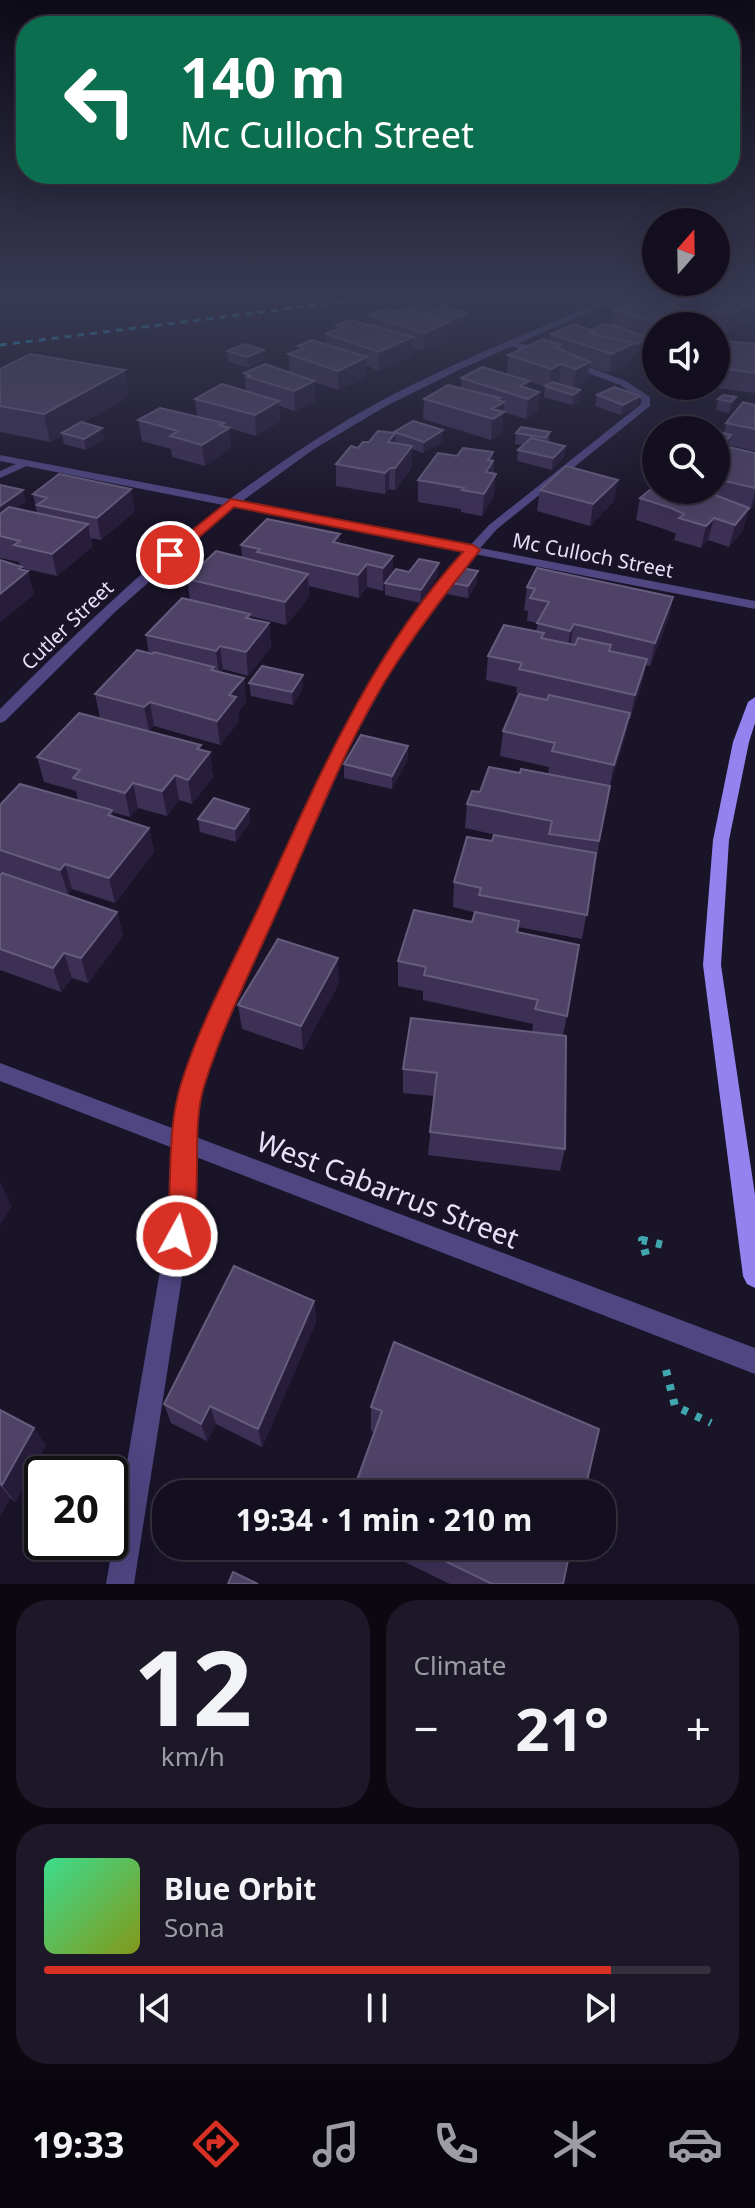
<!DOCTYPE html>
<html lang="en">
<head>
<meta charset="utf-8">
<style>
	:root { --surface:#140f1f; --page:#1d1828; --text:#f1f3f6; --muted:#9d9ca4; --line:#332f3d; --accent:#d93025 }
	body { margin:0; font-family:"Noto Sans",sans-serif; background:var(--page); color:var(--text); height:100vh; display:flex; flex-direction:column; font-size:30px; white-space:nowrap }
	* { box-sizing:border-box; margin:0 }
	p { font-size:26px; color:var(--muted) }
	.icon { flex:none; width:44px; height:44px; fill:none; stroke:currentColor; stroke-width:2; stroke-linecap:round; stroke-linejoin:round }
	.map { position:relative; height:1584px; overflow:hidden }
	.details { display:flex; flex-direction:column; gap:16px; padding:16px; background:#0b0811; flex:1 }
	.details>* { flex:none }
	.hud { position:absolute; left:16px; top:16px; width:724px; height:168px; border-radius:32px; box-shadow:0 8px 32px #0002,0 0 0 2px var(--line); background:#0b6e4f; color:#fff; overflow:hidden }
	.needle { width:52px; rotate:20deg }
	.fabs { position:absolute; left:642px; top:208px; display:grid; gap:16px }
	.fabs a { display:grid; place-items:center; width:88px; height:88px; border-radius:50%; background:var(--surface); box-shadow:0 8px 32px #0002,0 0 0 2px var(--line); font-size:40px }
	.speed { position:absolute; left:24px; top:1456px; display:flex; gap:16px; font-size:40px; font-weight:700; text-align:center }
	.speed>* { display:grid; place-content:center; width:104px; height:104px; border-radius:50%; background:var(--surface); box-shadow:0 8px 32px #0002,0 0 0 2px var(--line); line-height:1 }
	.speed .limit { border:4px solid #111; border-radius:12px; background:#fff; color:#111 }
	.pin { position:absolute; display:grid; place-items:center; width:68px; height:68px; color:#fff; margin:-34px; border:4px solid #fff; border-radius:50%; box-shadow:0 2px 8px #0007 }
	.me { position:absolute; width:88px; margin:-44px; rotate:7deg; stroke-linejoin:round; filter:drop-shadow(0 0 6px #0008) }
	.turn { display:flex; align-items:center; gap:28px; height:168px; padding:0 32px; font-size:36px }
	.turn .icon { width:104px; height:104px; stroke-width:2.5 }
	.turn b { display:block; font-size:56px; line-height:68px }
	.big { font-size:60px; font-weight:700; line-height:1.1 }
	.details .widget { flex:1; display:flex; flex-direction:column; justify-content:center; gap:12px; min-width:0; padding:0 28px; border-radius:32px; background:var(--page) }
	.details .dial { align-items:center; gap:0 }
	.dial b { font-size:104px; line-height:1 }
	.song { display:flex; align-items:center; gap:24px }
	.cover { width:96px; height:96px; border-radius:12px; background:linear-gradient(135deg,hsl(150 70% 55%),hsl(70 70% 35%)) }
	.played { height:8px; border-radius:4px; background:linear-gradient(90deg,var(--accent) 85%,var(--line) 85%) }
	.keys { display:flex; justify-content:space-around; direction:ltr }
	.heat { display:flex; justify-content:space-between; align-items:center; font-size:44px; direction:ltr }
	.details .tiles { flex:1; display:grid; gap:16px; grid-template-columns:1fr 1fr }
	.widget:last-child { grid-column:span 2 }
	.trip { position:absolute; left:152px; top:1480px; width:464px; height:80px; border-radius:32px; background:var(--surface); box-shadow:0 8px 32px #0002,0 0 0 2px var(--line); font-weight:700; line-height:80px; text-align:center }
	.tabs { display:flex; height:128px; justify-content:space-around; align-items:center; background:#08060c; color:var(--muted) }
	.tabs .icon { width:56px; height:56px }
	.tabs .on { color:var(--accent) }
	.tabs b { font-size:36px; color:var(--text) }
	.map>svg:first-child { display:block }
	.lines { fill:none; stroke-linecap:round; stroke-linejoin:round }
	.path { stroke:#41a7ae; stroke-width:8; stroke-dasharray:6 9; stroke-linecap:butt }
	.lane { fill:#4f4682; fill-rule:evenodd }
	.street { fill:#4f4682; fill-rule:evenodd }
	.secondary { fill:#9483ef; fill-rule:evenodd }
	.rail { stroke:#25b8e2; stroke-width:3; stroke-dasharray:7 6; stroke-linecap:butt }
	.wall { fill:#3c3054 }
	.shaded-wall { fill:#271d3b }
	.building { fill:#4e4366; stroke:#665c7d; stroke-width:2 }
	.route { fill:#d93025; stroke:#8d1f18; stroke-width:2 }
	.labels { text-anchor:middle; dominant-baseline:central; stroke-width:8; stroke-linejoin:round; paint-order:stroke }
	.far-street-label { font-size:20px; fill:#e7e0fb; stroke:#1a1429 }
	.near-street-label { font-size:28px; fill:#e7e0fb; stroke:#1a1429 }
</style>
</head>
<body>
<div class="map">
<svg width="755" height="1584" viewBox="0 0 755 1584">
	<rect width="100%" height="100%" fill="#1a1429"/>
	<g class="lines">
		<path class="path" d="M 646,1255 L 642,1240 L 668,1246
			M 666,1370 L 675,1406 L 711,1423"/>
		<path class="lane" d="M 513,341 L 547,352 L 548,354 L 544,357 L 510,346 L 510,342 Z
			M 570,360 L 626,381 L 650,397 L 650,406 L 497,529 L 459,572 L 434,607 L 395,664 L 353,740 L 238,997 L 202,1085 L 193,1142 L 193,1207 L 134,1584 L 106,1584 L 171,1207 L 171,1142 L 182,1085 L 218,997 L 337,740 L 381,664 L 424,602 L 451,566 L 489,525 L 640,405 L 642,400 L 620,385 L 567,365 L 565,363 Z
			M 25,460 L 30,463 L 29,465 L 0,478 L 0,471 Z"/>
		<path class="street" d="M 610,298 L 620,298 L 463,368 L 386,406 L 314,449 L 241,502 L 755,601 L 755,609 L 234,507 L 115,612 L 5,721 L 0,723 L 0,709 C 71,638 144,568 223,505 L 0,461 L 0,455 L 230,499 C 278,464 327,430 379,402 C 454,362 533,331 610,298 Z
			M 0,1063 L 755,1348 L 755,1374 L 0,1081 Z"/>
		<path class="secondary" d="M 755,697 L 755,723 L 749,742 L 729,840 L 721,965 L 755,1195 L 755,1288 L 747,1284 L 743,1276 L 703,965 L 713,840 L 733,742 L 748,702 Z"/>
		<path class="rail" d="M 0,345 L 374,298"/>
	</g>
	<path class="wall" d="M 633,298 L 755,298 L 726,333 L 716,330 L 716,326 L 707,326 L 709,321 L 698,318 L 701,304 L 696,307 L 690,326 L 656,326 L 656,341 L 649,339 L 648,348 L 634,355 L 632,354 L 631,362 L 609,373 L 589,366 L 587,381 L 573,388 L 558,384 L 580,390 L 579,401 L 572,405 L 544,397 L 545,387 L 529,381 L 528,388 L 539,392 L 537,412 L 526,419 L 503,412 L 502,433 L 491,440 L 423,419 L 424,399 L 461,388 L 461,378 L 507,374 L 508,355 L 550,341 L 551,334 L 591,330 L 611,325 L 614,310 L 632,301 Z
		M 410,300 L 429,301 L 429,310 L 421,313 L 423,314 L 467,313 L 466,323 L 448,330 L 448,341 L 423,351 L 412,348 L 412,356 L 379,371 L 367,366 L 367,377 L 338,390 L 314,382 L 315,401 L 295,411 L 279,406 L 280,421 L 256,436 L 229,428 L 231,448 L 205,466 L 172,457 L 171,449 L 142,441 L 138,420 L 197,416 L 195,399 L 246,391 L 244,373 L 290,373 L 288,354 L 298,350 L 298,346 L 326,345 L 326,334 L 336,330 L 336,325 L 370,325 L 370,315 L 410,310 Z
		M 755,344 L 755,393 L 716,388 L 720,367 L 717,367 L 721,348 Z
		M 264,350 L 265,360 L 248,368 L 228,361 L 227,351 Z
		M 0,369 L 129,396 L 83,423 L 102,428 L 104,439 L 86,450 L 64,444 L 62,435 L 50,442 L 0,432 Z
		M 597,395 L 638,406 L 621,415 L 595,406 Z
		M 736,397 L 733,408 L 729,413 L 716,410 L 718,399 Z
		M 755,405 L 755,451 L 728,445 L 728,447 L 755,453 L 755,502 L 750,510 L 748,510 L 743,530 L 729,547 L 708,540 L 701,548 L 674,540 L 676,534 L 667,530 L 636,520 L 640,498 L 656,490 L 716,490 L 716,431 L 724,433 L 726,423 Z
		M 394,432 L 443,441 L 423,453 L 412,449 L 412,467 L 395,490 L 389,489 L 385,494 L 336,486 L 336,464 L 358,448 L 394,433 Z
		M 550,432 L 549,442 L 565,446 L 564,457 L 552,470 L 517,461 L 518,450 L 522,445 L 515,444 L 516,433 Z
		M 493,452 L 494,495 L 482,516 L 461,512 L 461,509 L 418,502 L 418,480 L 457,456 Z
		M 0,485 L 26,501 L 16,508 L 37,513 L 33,494 L 135,511 L 101,540 L 91,538 L 92,547 L 57,576 L 22,568 L 34,594 L 0,622 L 0,560 L 20,566 L 19,562 L 0,558 Z
		M 540,490 L 614,501 L 590,526 L 537,511 Z
		M 340,544 L 393,573 L 409,572 L 438,575 L 420,603 L 385,595 L 385,588 L 383,591 L 367,587 L 359,598 L 309,586 L 309,597 L 286,625 L 250,616 L 250,619 L 269,623 L 271,647 L 248,676 L 223,669 L 221,672 L 244,678 L 246,702 L 238,712 L 239,721 L 220,745 L 154,726 L 149,731 L 210,752 L 213,777 L 192,804 L 179,800 L 167,816 L 138,808 L 130,817 L 112,812 L 113,817 L 149,828 L 154,852 L 115,903 L 72,889 L 68,894 L 0,872 L 0,805 L 78,800 L 76,791 L 44,782 L 37,757 L 145,730 L 100,718 L 95,694 L 149,654 L 146,635 L 190,600 L 187,579 L 242,557 L 241,545 Z
		M 446,582 L 477,583 L 468,598 L 446,594 Z
		M 527,587 L 673,597 L 668,620 L 650,666 L 646,665 L 642,683 L 630,719 L 629,719 L 625,737 L 609,789 L 582,939 L 518,927 L 518,933 L 567,1016 L 563,1035 L 565,1149 L 560,1171 L 428,1155 L 434,1096 L 403,1093 L 403,1069 L 532,1032 L 533,1024 L 423,1000 L 423,991 L 398,986 L 398,961 L 472,922 L 477,913 L 453,907 L 454,882 L 492,841 L 514,839 L 465,828 L 467,804 L 480,792 L 520,773 L 548,775 L 549,767 L 500,756 L 503,731 L 547,700 L 516,693 L 517,687 L 486,680 L 488,656 L 536,631 L 538,623 L 527,621 L 528,611 L 524,610 Z
		M 249,683 L 303,688 L 293,705 L 251,696 Z
		M 408,759 L 392,789 L 344,778 L 344,764 Z
		M 198,819 L 250,822 L 236,842 L 200,832 Z
		M 0,875 L 117,912 L 123,936 L 88,983 L 72,978 L 61,992 L 0,970 Z
		M 339,983 L 303,1050 L 242,1029 L 238,1005 Z
		M 314,1301 L 316,1322 L 262,1447 L 216,1424 L 207,1441 L 171,1423 L 164,1404 Z
		M 371,1407 L 584,1494 L 374,1432 L 371,1431 Z
		M 0,1410 L 46,1445 L 15,1502 L 10,1498 L 0,1516 Z
		M 211,1546 L 227,1546 L 224,1552 Z
		M 372,1546 L 571,1546 L 563,1584 L 450,1584 Z"/>
	<path class="shaded-wall" d="M 689,298 L 708,298 L 702,300 L 701,304 L 696,307 L 690,326 L 661,326 L 661,324 L 675,318 L 677,304 Z
		M 429,301 L 429,310 L 421,314 L 421,304 Z
		M 755,302 L 755,318 L 726,333 L 730,314 Z
		M 467,313 L 466,323 L 448,330 L 448,341 L 423,351 L 424,333 L 442,323 Z
		M 413,337 L 412,356 L 379,371 L 379,352 Z
		M 649,338 L 648,348 L 634,355 L 636,344 Z
		M 634,343 L 631,362 L 609,373 L 612,354 Z
		M 264,350 L 265,360 L 248,368 L 247,357 Z
		M 367,357 L 367,377 L 338,390 L 338,371 Z
		M 590,362 L 587,381 L 573,388 L 576,369 Z
		M 561,364 L 559,383 L 549,388 L 551,369 Z
		M 125,370 L 129,396 L 64,434 L 62,433 L 62,435 L 50,442 L 44,414 Z
		M 314,381 L 315,401 L 295,411 L 294,391 Z
		M 529,381 L 527,398 L 520,386 Z
		M 580,390 L 579,401 L 572,405 L 573,395 Z
		M 539,392 L 537,412 L 526,419 L 528,399 Z
		M 640,396 L 638,406 L 621,415 L 623,405 Z
		M 736,397 L 733,408 L 729,413 L 731,402 Z
		M 500,398 L 499,405 L 504,402 L 502,433 L 491,440 L 492,409 L 497,400 Z
		M 279,401 L 280,421 L 256,436 L 255,415 Z
		M 224,423 L 225,430 L 229,428 L 231,448 L 205,466 L 202,445 L 220,425 Z
		M 102,428 L 104,439 L 86,450 L 84,439 Z
		M 443,430 L 443,441 L 423,453 L 424,442 Z
		M 395,433 L 395,454 L 388,442 Z
		M 731,435 L 728,446 L 724,451 L 727,440 Z
		M 412,446 L 412,467 L 395,490 L 395,468 Z
		M 565,446 L 564,457 L 552,470 L 553,458 Z
		M 493,452 L 492,480 L 496,474 L 494,495 L 482,516 L 488,460 Z
		M 390,468 L 389,489 L 385,494 L 385,473 Z
		M 618,480 L 614,501 L 590,526 L 593,504 Z
		M 131,489 L 135,511 L 101,540 L 97,518 Z
		M 23,490 L 26,501 L 0,520 L 0,506 Z
		M 755,492 L 755,502 L 750,510 Z
		M 749,508 L 743,530 L 729,547 L 735,525 Z
		M 714,518 L 708,540 L 701,548 L 706,526 Z
		M 88,524 L 92,547 L 57,576 L 52,554 Z
		M 340,534 L 341,557 L 333,542 Z
		M 393,556 L 393,578 L 385,583 L 385,588 L 383,591 L 383,568 Z
		M 439,563 L 438,575 L 420,603 L 421,590 Z
		M 367,564 L 367,587 L 359,598 L 358,575 Z
		M 22,567 L 24,575 L 28,571 L 34,594 L 0,622 L 0,594 Z
		M 478,571 L 477,583 L 468,598 L 468,586 Z
		M 308,574 L 309,597 L 286,625 L 285,602 Z
		M 673,597 L 668,620 L 650,666 L 655,643 Z
		M 269,623 L 271,647 L 248,676 L 246,652 Z
		M 574,624 L 570,648 L 567,654 L 570,631 Z
		M 220,646 L 223,669 L 219,675 L 216,651 Z
		M 647,659 L 642,683 L 630,719 L 635,695 Z
		M 303,675 L 303,688 L 293,705 L 292,692 Z
		M 244,678 L 246,702 L 238,712 L 239,721 L 220,745 L 217,721 L 229,695 Z
		M 150,702 L 154,726 L 149,731 L 144,707 Z
		M 630,713 L 625,737 L 609,789 L 614,765 Z
		M 201,745 L 203,761 L 210,752 L 213,777 L 192,804 L 188,780 L 197,749 Z
		M 408,746 L 408,759 L 392,789 L 392,776 Z
		M 175,775 L 179,800 L 167,816 L 162,791 Z
		M 133,783 L 138,808 L 130,817 L 125,793 Z
		M 249,809 L 250,822 L 236,842 L 235,829 Z
		M 149,828 L 154,852 L 115,903 L 109,878 Z
		M 65,864 L 72,889 L 68,894 L 60,870 Z
		M 117,912 L 123,936 L 88,983 L 81,958 Z
		M 64,953 L 72,978 L 61,992 L 53,968 Z
		M 338,958 L 339,983 L 303,1050 L 301,1026 Z
		M 0,1182 L 12,1207 L 0,1225 Z
		M 314,1301 L 316,1322 L 262,1447 L 258,1429 Z
		M 210,1406 L 216,1424 L 207,1441 L 201,1424 Z
		M 34,1428 L 46,1445 L 15,1502 L 2,1485 Z
		M 0,1485 L 10,1498 L 0,1516 Z"/>
	<path class="building" d="M 417,298 L 420,298 L 429,301 L 421,304 L 410,300 Z
		M 641,298 L 645,298 L 693,311 L 661,324 L 614,310 Z
		M 653,298 L 693,298 L 677,304 Z
		M 706,298 L 755,298 L 755,302 L 730,314 L 711,309 L 720,305 L 702,300 Z
		M 445,306 L 467,313 L 446,321 L 423,314 Z
		M 404,308 L 449,322 L 424,333 L 370,315 L 385,309 L 394,312 Z
		M 350,320 L 413,337 L 379,352 L 326,334 L 342,327 L 336,325 Z
		M 574,324 L 594,331 L 589,333 L 634,343 L 612,354 L 551,334 Z
		M 604,324 L 612,325 L 649,338 L 636,344 L 594,334 L 594,331 L 591,330 Z
		M 543,339 L 561,345 L 555,347 L 590,362 L 576,369 L 561,364 L 551,369 L 508,355 Z
		M 312,340 L 367,357 L 338,371 L 288,354 L 304,348 L 298,346 Z
		M 724,341 L 755,344 L 755,373 L 720,368 L 729,349 L 721,348 Z
		M 245,344 L 264,350 L 247,357 L 227,351 Z
		M 30,354 L 125,370 L 44,414 L 0,406 L 0,369 Z
		M 265,364 L 314,381 L 294,391 L 248,377 L 251,376 L 244,373 Z
		M 482,367 L 529,381 L 520,386 L 539,392 L 528,399 L 461,378 Z
		M 552,382 L 580,390 L 573,395 L 545,386 Z
		M 222,384 L 279,401 L 255,415 L 195,399 Z
		M 448,385 L 500,398 L 497,400 L 504,402 L 492,409 L 504,412 L 493,419 L 424,399 Z
		M 614,387 L 640,396 L 623,405 L 597,395 Z
		M 723,395 L 736,397 L 731,402 L 718,399 Z
		M 743,402 L 755,405 L 755,429 L 726,423 Z
		M 160,408 L 224,423 L 220,425 L 229,428 L 202,445 L 170,436 L 178,431 L 138,420 Z
		M 413,421 L 443,430 L 424,442 L 394,432 Z
		M 81,422 L 102,428 L 84,439 L 62,433 Z
		M 521,427 L 550,432 L 545,438 L 516,433 Z
		M 378,431 L 395,433 L 388,442 L 412,446 L 395,468 L 390,468 L 385,473 L 336,464 L 351,446 L 358,448 L 363,442 L 369,442 Z
		M 716,431 L 731,435 L 727,440 L 716,437 Z
		M 531,438 L 565,446 L 553,458 L 518,450 Z
		M 716,444 L 755,453 L 755,488 L 716,479 Z
		M 463,448 L 493,452 L 488,460 L 493,461 L 486,472 L 496,474 L 484,494 L 462,490 L 464,488 L 418,480 L 438,453 L 457,456 Z
		M 566,466 L 618,480 L 593,504 L 540,490 Z
		M 59,474 L 131,489 L 97,518 L 37,505 L 47,498 L 33,494 Z
		M 0,485 L 23,490 L 0,506 Z
		M 656,485 L 656,490 L 706,490 L 717,493 L 715,495 L 749,508 L 735,525 L 714,518 L 706,526 L 679,518 L 684,514 L 671,508 L 640,498 Z
		M 9,507 L 88,524 L 52,554 L 14,545 L 20,541 L 0,536 L 0,514 Z
		M 267,519 L 340,534 L 333,542 L 393,556 L 383,568 L 367,564 L 358,575 L 257,552 L 260,549 L 241,545 Z
		M 216,551 L 308,574 L 285,602 L 187,579 Z
		M 419,559 L 439,563 L 421,590 L 385,583 L 396,569 L 409,572 Z
		M 0,560 L 22,567 L 19,569 L 28,571 L 0,594 Z
		M 456,567 L 478,571 L 468,586 L 446,582 Z
		M 537,568 L 673,597 L 655,643 L 574,624 L 570,631 L 537,623 L 549,602 L 530,598 L 535,589 L 527,587 Z
		M 182,598 L 250,614 L 246,618 L 269,623 L 246,652 L 220,646 L 216,651 L 146,635 Z
		M 504,625 L 544,633 L 541,638 L 575,645 L 578,638 L 611,645 L 609,651 L 647,659 L 635,695 L 519,669 L 522,663 L 488,656 Z
		M 137,650 L 152,654 L 154,652 L 214,667 L 211,670 L 244,678 L 229,695 L 236,697 L 217,721 L 150,702 L 144,707 L 95,694 Z
		M 262,666 L 303,675 L 292,692 L 249,683 Z
		M 519,694 L 547,700 L 549,695 L 630,713 L 614,765 L 552,751 L 555,743 L 503,731 Z
		M 79,713 L 201,745 L 197,749 L 210,752 L 188,780 L 175,775 L 162,791 L 133,783 L 125,793 L 73,778 L 80,770 L 37,757 Z
		M 361,735 L 408,746 L 392,776 L 344,764 Z
		M 489,767 L 520,773 L 521,769 L 610,786 L 599,841 L 549,834 L 552,821 L 467,804 L 472,791 L 480,792 Z
		M 20,784 L 112,810 L 108,815 L 149,828 L 109,878 L 65,864 L 60,870 L 0,850 L 0,805 Z
		M 214,798 L 249,809 L 235,829 L 198,819 Z
		M 494,835 L 596,853 L 587,915 L 479,895 L 481,888 L 454,882 L 467,837 L 492,841 Z
		M 2,873 L 117,912 L 81,958 L 64,953 L 53,968 L 0,949 L 0,875 Z
		M 414,910 L 472,922 L 475,912 L 519,921 L 517,932 L 579,945 L 567,1016 L 535,1009 L 538,1000 L 424,975 L 426,967 L 398,961 Z
		M 278,939 L 338,958 L 301,1026 L 238,1005 Z
		M 411,1018 L 566,1036 L 565,1149 L 430,1132 L 437,1073 L 403,1069 Z
		M 234,1266 L 314,1301 L 258,1429 L 210,1406 L 201,1424 L 164,1404 Z
		M 394,1342 L 599,1429 L 584,1494 L 352,1494 L 382,1411 L 371,1407 Z
		M 0,1410 L 34,1428 L 2,1485 L 0,1484 Z
		M 414,1546 L 571,1546 L 563,1584 L 492,1584 Z
		M 233,1572 L 258,1584 L 228,1584 Z"/>
	<linearGradient id="sky" x2="0" y2="1"><stop stop-color="#0e0b17"/><stop offset="0.57" stop-color="#383a54"/><stop offset="1" stop-color="#383a54" stop-opacity="0"/></linearGradient>
	<rect width="755" height="520" fill="url(#sky)"/>
	<path class="route" d="M 231,499 L 473,545 L 480,550 C 451,586 423,623 397,662 C 347,738 315,826 278,909 C 253,966 224,1023 205,1083 C 188,1135 207,1197 186,1245 L 177,1249 L 168,1245 C 162,1231 168,1219 169,1204 C 171,1164 169,1123 181,1084 C 200,1023 232,965 259,907 C 316,783 370,654 463,552 L 234,507 L 175,558 L 165,558 L 165,552 Z"/>
	<g class="labels">
		<g class="far-street-label">
			<text transform="translate(593 555) rotate(11)">Mc Culloch Street</text>
			<text transform="translate(67 625) rotate(-44)">Cutler Street</text>
		</g>
		<g class="near-street-label">
			<text transform="translate(388 1189) rotate(21)">West Cabarrus Street</text>
		</g>
	</g>
</svg>
<div class="fabs">
<a><svg class="needle" viewBox="-14 -14 28 28"><path d="M0-13l5 13h-10z" fill="#e53935"/><path d="M0 13l5-13h-10z" fill="#9d9ca4"/></svg></a>
<a><svg class="icon" aria-label="sound" viewBox="0 0 24 24"><path d="M4 9h4l5-4v14l-5-4H4zM17 9q2 3 0 6"/></svg></a>
<a><svg class="icon" aria-label="search" viewBox="0 0 24 24"><circle cx="10" cy="10" r="6"/><path d="M15 15l6 6"/></svg></a>
</div>
<div class="speed"><div class="limit">20</div></div>
<div class="pin" style="left:170px;top:555px;background:#d93025"><svg class="icon" aria-label="arrive" viewBox="0 0 24 24"><path d="M6 21V4h12l-3 4 3 4H6"/></svg></div>
<svg class="me" style="left:177px;top:1236px" viewBox="-20 -20 40 40"><circle r="17" fill="#d93025" stroke="#fff" stroke-width="3"/><path d="M0-11L8 9 0 5-8 9z" fill="#fff"/></svg>
<div class="trip">19:34 · 1 min · 210 m</div>
<div class="hud">
<div class="turn"><svg class="icon" aria-label="left" viewBox="0 0 24 24"><path d="M17 20v-9H6M10 6l-5 5 5 5"/></svg><div><b>140 m</b>Mc Culloch Street</div></div>
</div>
</div>
<section class="details">
<div class="tiles">
<div class="widget dial"><b>12</b><p>km/h</p></div>
<div class="widget"><p>Climate</p>
<div class="heat"><a>−</a><b class="big">21°</b><a>+</a></div>
</div>
<div class="widget">
<div class="song"><i class="cover"></i><div><b>Blue Orbit</b><p>Sona</p></div></div>
<div class="played"></div>
<div class="keys"><svg class="icon" aria-label="previous" viewBox="0 0 24 24"><path d="M18 5L8 12l10 7zM5 5v14"/></svg><svg class="icon" aria-label="pause" viewBox="0 0 24 24"><path d="M8 5v14M16 5v14"/></svg><svg class="icon" aria-label="next" viewBox="0 0 24 24"><path d="M6 5l10 7-10 7zM19 5v14"/></svg></div>
</div>
</div>
</section>
<nav class="tabs">
<b>19:33</b>
<svg class="icon on" aria-label="directions" viewBox="0 0 24 24"><path d="M12 3l9 9-9 9-9-9zM9 14v-3h6M13 9l2 2-2 2"/></svg>
<svg class="icon" aria-label="music" viewBox="0 0 24 24"><path d="M9 18V5l10-2v13"/><circle cx="6" cy="18" r="3"/><circle cx="16" cy="16" r="3"/></svg>
<svg class="icon" aria-label="phone" viewBox="0 0 24 24"><path d="M5 4h4l2 5-3 2q2 4 5 5l2-3 5 2v4C11 20 4 13 5 4z"/></svg>
<svg class="icon" aria-label="climate" viewBox="0 0 24 24"><path d="M12 3v18M4 7l16 10M4 17L20 7"/></svg>
<svg class="icon" aria-label="car" viewBox="0 0 24 24"><path d="M5 17H2v-5l4-1 3-4h7l3 4 3 1v5h-3M9 17h6M6 11h13"/><circle cx="7" cy="17" r="2"/><circle cx="17" cy="17" r="2"/></svg>
</nav>
</body>
</html>
